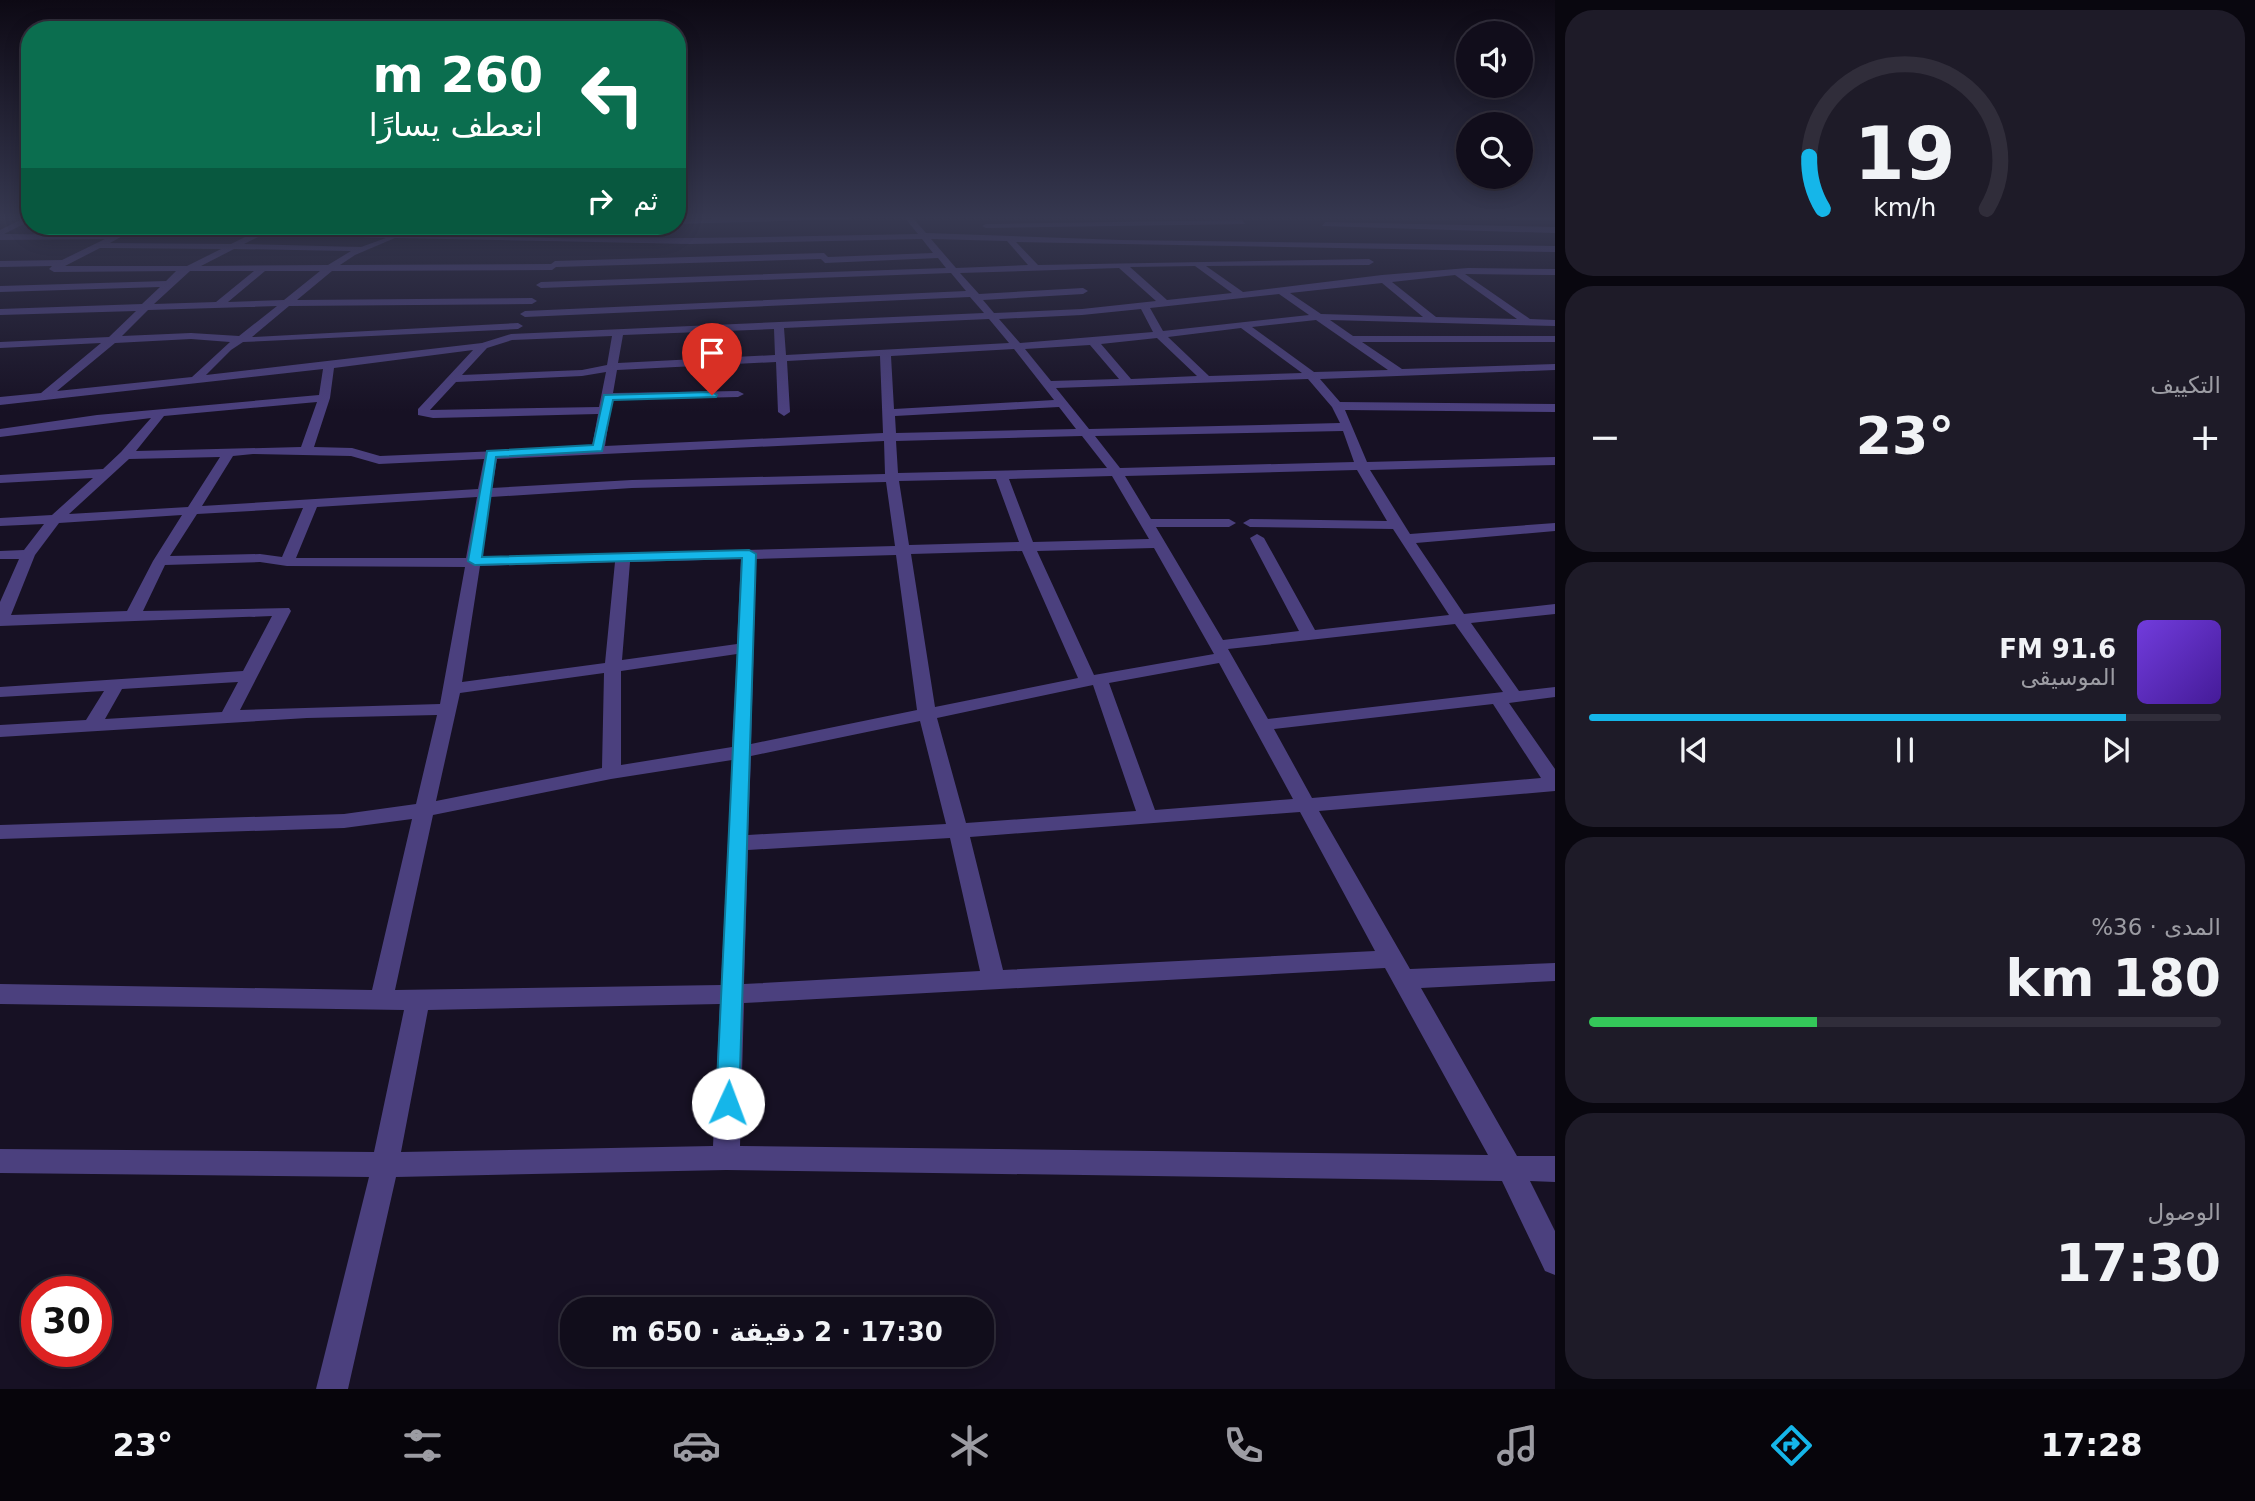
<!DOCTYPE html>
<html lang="ar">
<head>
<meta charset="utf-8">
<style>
	:root { --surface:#110d1b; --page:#1e1b28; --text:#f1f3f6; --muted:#9c9ca3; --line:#302d3a; --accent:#15b6e9 }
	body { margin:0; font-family:"DejaVu Sans",Cairo,sans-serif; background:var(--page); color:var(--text); direction:rtl; height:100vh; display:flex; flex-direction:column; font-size:26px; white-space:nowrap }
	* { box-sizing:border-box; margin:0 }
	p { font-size:23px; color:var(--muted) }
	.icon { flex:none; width:38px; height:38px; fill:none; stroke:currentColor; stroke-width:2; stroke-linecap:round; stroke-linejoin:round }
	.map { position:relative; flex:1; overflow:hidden; direction:ltr }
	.panel { display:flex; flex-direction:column; gap:10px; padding:10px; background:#09070f; width:700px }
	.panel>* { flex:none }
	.guide { position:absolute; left:21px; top:21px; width:665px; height:214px; border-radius:28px; box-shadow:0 4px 18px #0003,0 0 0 2px var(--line); direction:rtl; background:#0b6e4f; color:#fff; overflow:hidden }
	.buttons { position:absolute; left:1456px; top:21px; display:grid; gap:14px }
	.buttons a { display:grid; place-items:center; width:77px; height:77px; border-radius:50%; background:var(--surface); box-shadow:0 4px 18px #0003,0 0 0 2px var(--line); font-size:35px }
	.speed { position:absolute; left:21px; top:1276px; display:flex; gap:14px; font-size:35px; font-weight:700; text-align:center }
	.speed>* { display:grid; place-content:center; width:91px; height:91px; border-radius:50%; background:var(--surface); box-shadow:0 4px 18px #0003,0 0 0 2px var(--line); line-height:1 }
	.speed .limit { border:10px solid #d22; background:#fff; color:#111 }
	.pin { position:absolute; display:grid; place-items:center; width:60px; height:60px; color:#fff; margin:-72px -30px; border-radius:50% 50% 50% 0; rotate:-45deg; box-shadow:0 0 7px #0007 }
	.pin .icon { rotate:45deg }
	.me { position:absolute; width:77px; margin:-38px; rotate:2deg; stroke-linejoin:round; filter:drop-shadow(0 0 5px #0008) }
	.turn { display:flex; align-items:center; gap:24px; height:147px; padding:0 28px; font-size:32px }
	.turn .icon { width:91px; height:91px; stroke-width:2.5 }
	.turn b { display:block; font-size:49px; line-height:60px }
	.then { display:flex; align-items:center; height:66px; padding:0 28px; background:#0003; gap:14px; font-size:26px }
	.big { font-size:52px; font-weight:800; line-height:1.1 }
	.panel .widget { flex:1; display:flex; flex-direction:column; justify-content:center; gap:10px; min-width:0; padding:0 24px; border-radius:28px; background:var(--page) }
	.panel .dial { align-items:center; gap:0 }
	.dial svg { height:182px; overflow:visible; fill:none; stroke:var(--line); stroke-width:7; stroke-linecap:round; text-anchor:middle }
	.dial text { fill:var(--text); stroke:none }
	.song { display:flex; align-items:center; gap:21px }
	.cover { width:84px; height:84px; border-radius:10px; background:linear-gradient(135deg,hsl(260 70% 55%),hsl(260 70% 35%)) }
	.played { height:7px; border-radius:4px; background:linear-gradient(90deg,var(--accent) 85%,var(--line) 85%) }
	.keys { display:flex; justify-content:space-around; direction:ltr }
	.heat { display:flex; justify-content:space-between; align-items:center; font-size:38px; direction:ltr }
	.charge { height:10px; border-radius:5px; background:linear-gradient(90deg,#34c759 36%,var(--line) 0) }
	.trip { position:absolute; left:560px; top:1297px; width:434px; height:70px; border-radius:28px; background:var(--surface); box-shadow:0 4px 18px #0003,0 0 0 2px var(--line); font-weight:800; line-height:70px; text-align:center; direction:rtl }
	.menu { display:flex; height:112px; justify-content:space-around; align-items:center; background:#07050b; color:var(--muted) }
	.menu .icon { width:49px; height:49px }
	.menu .on { color:var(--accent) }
	.menu b { font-size:32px; color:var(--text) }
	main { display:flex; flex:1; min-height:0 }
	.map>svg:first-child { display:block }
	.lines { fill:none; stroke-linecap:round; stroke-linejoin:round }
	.minor { fill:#4b407e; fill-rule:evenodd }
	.route { fill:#15b6e9; stroke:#0e7697; stroke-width:2 }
</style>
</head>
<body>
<main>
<section class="panel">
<div class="widget dial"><svg viewBox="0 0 100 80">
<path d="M14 69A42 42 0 1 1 86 69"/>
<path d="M14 69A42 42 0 0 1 8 46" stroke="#15b6e9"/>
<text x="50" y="56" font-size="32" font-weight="700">19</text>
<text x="50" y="72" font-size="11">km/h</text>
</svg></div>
<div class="widget"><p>التكييف</p>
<div class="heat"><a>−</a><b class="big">23°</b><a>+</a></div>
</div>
<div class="widget">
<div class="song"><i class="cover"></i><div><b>91.6 FM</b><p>الموسيقى</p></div></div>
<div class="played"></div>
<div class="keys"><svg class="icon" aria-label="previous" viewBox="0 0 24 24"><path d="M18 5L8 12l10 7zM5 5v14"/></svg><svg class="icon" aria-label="pause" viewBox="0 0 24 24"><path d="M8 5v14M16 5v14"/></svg><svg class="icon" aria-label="next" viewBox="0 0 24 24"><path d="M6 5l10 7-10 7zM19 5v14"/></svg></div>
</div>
<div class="widget"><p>المدى · 36%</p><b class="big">180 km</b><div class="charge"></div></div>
<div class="widget"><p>الوصول</p><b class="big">17:30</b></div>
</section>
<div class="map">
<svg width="1555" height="1389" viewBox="0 0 1555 1389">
	<rect width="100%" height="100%" fill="#171124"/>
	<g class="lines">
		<path class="minor" d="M 26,217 L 30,217 L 30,221 L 4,234 L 112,235 L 130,226 L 140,226 L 110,243 L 231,244 L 255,232 L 164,228 L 160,226 C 261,221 365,233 467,236 C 617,241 767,237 918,234 L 904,217 L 912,217 L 926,233 L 1121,240 L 1555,246 L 1555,252 L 1016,242 L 1038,265 L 1369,259 L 1374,262 L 1369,265 L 1206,266 L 1243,292 L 1382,275 L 1468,268 L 1555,269 L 1555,275 L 1465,274 L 1530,319 L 1555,320 L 1555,326 L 1330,320 L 1353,336 L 1555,336 L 1555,342 L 1362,342 L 1402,369 L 1555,364 L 1555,370 L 1320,379 L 1340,402 L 1555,404 L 1555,412 L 1345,410 L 1367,462 L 1555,457 L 1555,465 L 1370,470 L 1410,534 L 1555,523 L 1555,531 L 1416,543 L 1464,614 L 1555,604 L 1555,614 L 1471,623 L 1519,691 L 1555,687 L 1555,697 L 1509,703 L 1555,769 L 1555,791 L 1319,811 L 1410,969 L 1555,963 L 1555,981 L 1421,988 L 1517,1156 L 1555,1156 L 1555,1182 L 1530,1181 L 1555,1231 L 1555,1275 L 1545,1271 L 1502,1181 L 726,1170 L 396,1177 L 348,1389 L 316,1389 L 369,1177 L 0,1173 L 0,1149 L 374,1152 L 404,1010 L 0,1004 L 0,984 L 372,990 L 412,819 L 344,828 L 0,839 L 0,825 L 344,814 L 416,804 L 437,715 L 307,718 L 0,737 L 0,725 L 86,720 L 104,691 L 0,697 L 0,687 L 243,671 L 272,616 L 0,626 L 0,602 L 19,559 L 0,559 L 0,551 L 24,550 L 44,524 L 0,526 L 0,518 L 52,515 L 93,478 L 0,483 L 0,475 L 103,469 L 121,452 L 151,418 L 0,437 L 0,429 L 97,415 L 319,395 L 323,369 L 0,405 L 0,397 L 41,393 L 101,343 L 0,348 L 0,342 L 109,337 L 136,311 L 0,315 L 0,309 L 142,304 L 160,287 L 0,292 L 0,286 L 166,281 L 176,271 L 54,272 L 49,269 L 52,266 L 0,267 L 0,261 L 62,260 L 105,239 L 0,240 L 0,230 ZM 266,233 L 386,238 L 361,247 L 244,244 ZM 395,238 L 690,244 L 922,239 L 933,253 L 828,257 L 824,253 L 555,261 L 551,264 L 340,265 L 355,255 ZM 931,239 L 1007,241 L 1028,265 L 956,268 ZM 100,248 L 221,249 L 187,266 L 65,266 ZM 234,249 L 351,251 L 328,265 L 201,266 ZM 938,258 L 946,268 L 541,282 L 536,285 L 541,288 L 951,273 L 966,291 L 525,311 L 520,314 L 525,317 L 970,297 L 984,313 L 511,334 L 482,343 L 206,375 L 231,350 L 243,342 L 518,329 L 523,326 L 518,323 L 252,337 L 289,306 L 532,304 L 537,301 L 532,298 L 297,300 L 332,271 L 552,270 L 556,267 L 821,259 L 825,263 ZM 1195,266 L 1232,293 L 1167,300 L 1130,267 ZM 1119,268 L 1156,301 L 1082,309 L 994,313 L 983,300 L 1083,294 L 1088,291 L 1083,288 L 979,294 L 960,273 ZM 190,271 L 254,271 L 216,302 L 154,304 ZM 265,271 L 320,271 L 284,300 L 228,302 ZM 1455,275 L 1517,319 L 1436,317 L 1392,282 ZM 1382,283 L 1423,317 L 1321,314 L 1290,293 ZM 1279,294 L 1309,315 L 1163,331 L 1150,308 ZM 277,306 L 239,336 L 191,333 L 122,336 L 148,310 ZM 1141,309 L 1153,332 L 1020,343 L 999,319 L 1082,315 ZM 989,319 L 1009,343 L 786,355 L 784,328 ZM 1316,320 L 1388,370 L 1314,372 L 1252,327 ZM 1241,328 L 1302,373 L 1209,376 L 1168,337 ZM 774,329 L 775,355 L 618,363 L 623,335 ZM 612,336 L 607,365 L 582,370 L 462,375 L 487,348 L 512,340 ZM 1157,338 L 1197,376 L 1131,379 L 1101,344 ZM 191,339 L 230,342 L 192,377 L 57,391 L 115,343 ZM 1090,345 L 1119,379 L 1051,381 L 1025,349 ZM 1014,349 L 1054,400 L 894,409 L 891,356 ZM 473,350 L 418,409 L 418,415 L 433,418 L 598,414 L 592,447 L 380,456 L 352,448 L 314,447 L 330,398 L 334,368 ZM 880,356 L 883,433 L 605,446 L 612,400 L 738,397 L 744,394 L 738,391 L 613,393 L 617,370 L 776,362 L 778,412 L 784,416 L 790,412 L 787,361 ZM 606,372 L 599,407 L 430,410 L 456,382 L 582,376 ZM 1308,379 L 1332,407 L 1340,423 L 1089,429 L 1056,388 ZM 317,402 L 301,447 L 136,451 L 164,416 ZM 1059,407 L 1076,429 L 896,433 L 895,416 ZM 1343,431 L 1354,462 L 1120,468 L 1095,436 ZM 1082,436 L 1107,468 L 898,473 L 896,441 ZM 884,441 L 885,474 L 632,480 L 492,488 L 497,459 ZM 253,454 L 351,456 L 379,464 L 484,459 L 478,489 L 202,506 L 233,456 ZM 220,457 L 188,507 L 69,514 L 129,459 ZM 1357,470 L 1387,521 L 1250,519 L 1243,523 L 1250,527 L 1393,529 L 1449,615 L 1315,630 L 1264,538 L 1257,534 L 1250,538 L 1299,631 L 1223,640 L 1156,527 L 1229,527 L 1236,523 L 1229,519 L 1151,519 L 1125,476 ZM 1112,476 L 1149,539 L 1033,542 L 1009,479 ZM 996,479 L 1019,542 L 909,545 L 899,481 ZM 886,482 L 895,546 L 481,557 L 491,497 L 632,488 ZM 477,497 L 466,558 L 296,558 L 317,507 ZM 303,508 L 282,557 L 260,554 L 170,556 L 197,514 ZM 182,515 L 153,561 L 127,611 L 11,615 L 35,555 L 59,523 ZM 1154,548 L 1214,654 L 1094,675 L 1037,551 ZM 1022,551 L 1078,678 L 935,707 L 911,554 ZM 896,555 L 917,710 L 751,744 L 756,559 ZM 741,559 L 737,644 L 622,660 L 630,562 ZM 260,562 L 287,566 L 465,567 L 440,704 L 240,710 L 291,611 L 289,608 L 143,611 L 165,565 ZM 615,562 L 605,663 L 462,682 L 480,566 ZM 1455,624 L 1503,692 L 1268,719 L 1228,649 ZM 737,654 L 732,747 L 621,765 L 621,671 ZM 1219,663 L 1293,799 L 1155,810 L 1109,683 ZM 604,673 L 602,768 L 436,801 L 460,693 ZM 238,682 L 222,712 L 105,719 L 122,689 ZM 1093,685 L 1136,811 L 966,823 L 937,718 ZM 1493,704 L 1541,778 L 1312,798 L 1274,729 ZM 920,721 L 946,824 L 748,835 L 751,756 ZM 732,760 L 721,985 L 395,990 L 433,815 L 611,779 ZM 1300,812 L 1375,951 L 1003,970 L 970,837 ZM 950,838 L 980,971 L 744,984 L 748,850 ZM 1385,968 L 1488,1155 L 740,1146 L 744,1003 ZM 720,1004 L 713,1146 L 401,1152 L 428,1010 Z
			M 775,217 L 853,217 L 849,219 L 677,224 L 677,220 Z
			M 1504,217 L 1555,217 L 1555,220 L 1507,220 Z
			M 1242,220 L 1245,224 L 986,228 L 982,226 L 986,224 Z
			M 1325,222 L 1555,227 L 1555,233 L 1322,226 Z
			M 426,226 L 465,226 L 461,228 L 430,228 Z"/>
	</g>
	<linearGradient id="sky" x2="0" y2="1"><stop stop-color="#0d0914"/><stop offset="0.53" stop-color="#363850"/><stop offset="1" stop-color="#363850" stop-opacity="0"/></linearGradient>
	<rect width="1555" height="411" fill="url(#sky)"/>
	<path class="route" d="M 712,392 L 717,395 L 716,397 L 613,400 L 602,451 L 496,457 L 482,557 L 749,550 L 756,554 L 739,1103 L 736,1111 L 728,1114 L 720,1111 L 716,1103 L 742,558 L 475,565 L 468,561 L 487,451 L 593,445 L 604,395 Z"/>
</svg>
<div class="buttons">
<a><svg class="icon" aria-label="sound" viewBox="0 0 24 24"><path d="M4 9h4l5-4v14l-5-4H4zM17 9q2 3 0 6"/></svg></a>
<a><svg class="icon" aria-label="search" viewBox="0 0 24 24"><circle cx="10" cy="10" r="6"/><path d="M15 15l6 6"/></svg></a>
</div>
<div class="speed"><div class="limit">30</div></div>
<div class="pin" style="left:712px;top:395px;background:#d93025"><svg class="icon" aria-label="arrive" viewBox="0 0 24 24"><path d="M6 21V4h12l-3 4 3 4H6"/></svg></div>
<svg class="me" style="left:728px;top:1103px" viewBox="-20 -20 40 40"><circle r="19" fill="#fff"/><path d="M0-13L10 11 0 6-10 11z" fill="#15b6e9"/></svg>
<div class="trip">17:30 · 2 دقيقة · 650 m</div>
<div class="guide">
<div class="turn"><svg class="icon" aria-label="left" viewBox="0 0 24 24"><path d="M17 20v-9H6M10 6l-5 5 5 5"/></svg><div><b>260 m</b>انعطف يسارًا</div></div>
<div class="then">ثم<svg class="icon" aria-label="right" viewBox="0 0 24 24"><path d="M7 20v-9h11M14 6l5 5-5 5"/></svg></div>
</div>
</div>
</main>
<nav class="menu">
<b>17:28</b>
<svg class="icon on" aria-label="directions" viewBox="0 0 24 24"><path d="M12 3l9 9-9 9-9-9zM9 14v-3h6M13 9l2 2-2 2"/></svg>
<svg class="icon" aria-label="music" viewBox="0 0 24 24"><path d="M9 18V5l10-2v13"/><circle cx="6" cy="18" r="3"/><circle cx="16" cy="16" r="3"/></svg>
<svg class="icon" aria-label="phone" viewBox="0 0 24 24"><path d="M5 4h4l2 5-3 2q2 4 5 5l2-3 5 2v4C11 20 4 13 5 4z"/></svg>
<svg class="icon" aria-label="climate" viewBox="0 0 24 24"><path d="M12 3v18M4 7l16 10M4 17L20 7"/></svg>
<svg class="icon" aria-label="car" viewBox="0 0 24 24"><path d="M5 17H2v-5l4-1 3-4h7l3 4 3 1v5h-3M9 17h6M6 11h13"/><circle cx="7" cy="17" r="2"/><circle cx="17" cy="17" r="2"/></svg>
<svg class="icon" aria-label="filters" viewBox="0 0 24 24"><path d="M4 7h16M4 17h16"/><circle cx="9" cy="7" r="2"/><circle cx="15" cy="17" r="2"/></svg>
<b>23°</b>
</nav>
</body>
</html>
